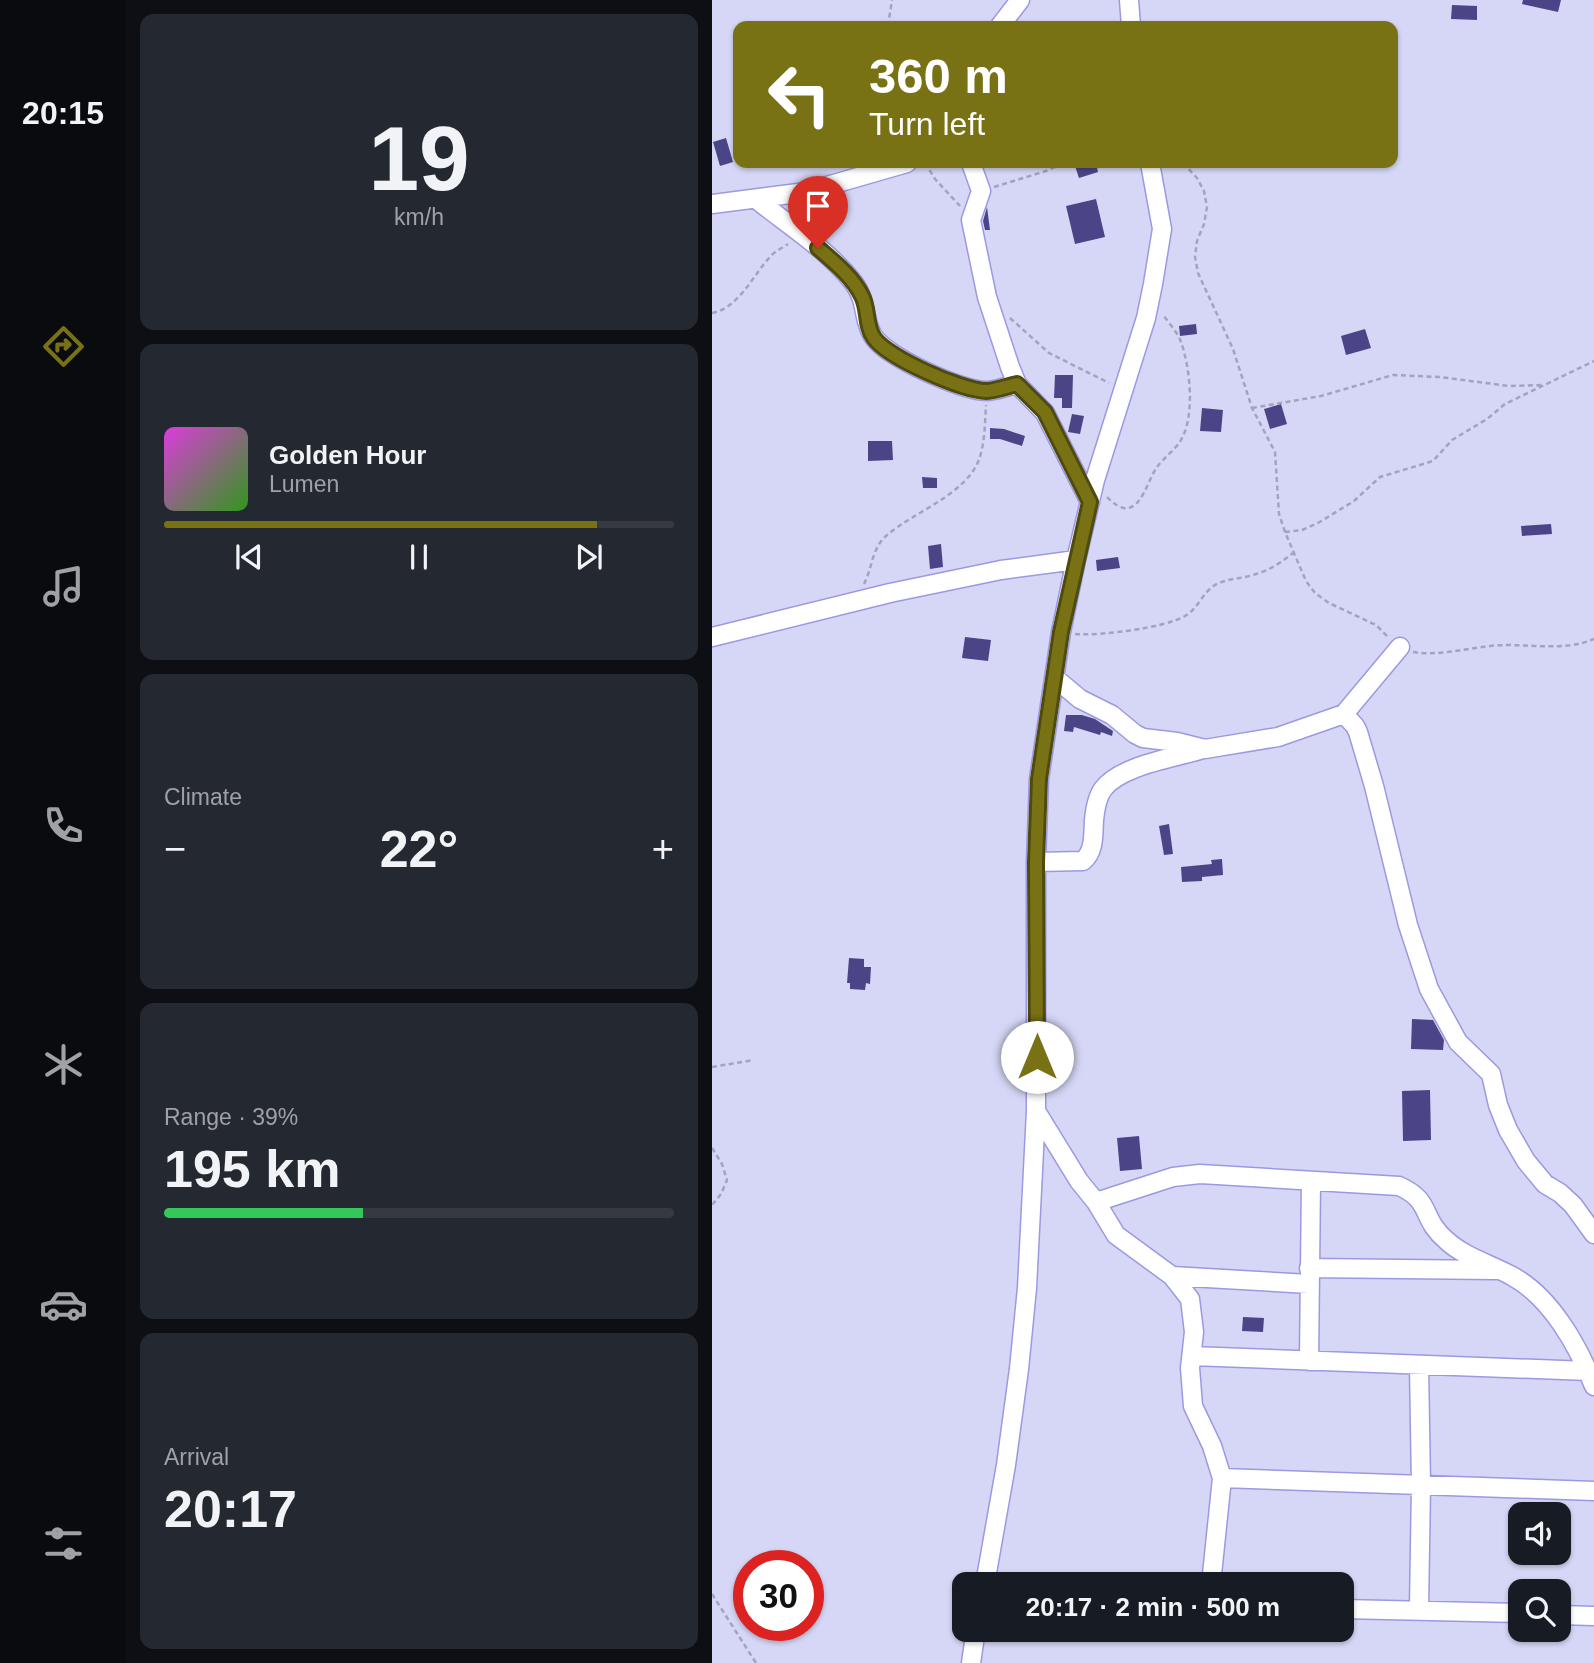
<!DOCTYPE html>
<html lang="en">
<head>
<meta charset="utf-8">
<style>
	:root { --surface:#171b24; --page:#242831; --text:#f1f3f6; --muted:#9ea1a6; --line:#363941; --accent:#797215 }
	body { margin:0; font-family:Helvetica,sans-serif; background:var(--page); color:var(--text); height:100vh; display:flex; flex-direction:column; font-size:26px; white-space:nowrap }
	* { box-sizing:border-box; margin:0 }
	p { font-size:23px; color:var(--muted) }
	.icon { flex:none; width:38px; height:38px; fill:none; stroke:currentColor; stroke-width:2; stroke-linecap:round; stroke-linejoin:round }
	.map { position:relative; flex:1; overflow:hidden }
	.sheet { display:flex; flex-direction:column; gap:14px; padding:14px; background:#0d0f14; width:586px }
	.sheet>* { flex:none }
	.guide { position:absolute; left:21px; top:21px; width:665px; height:147px; border-radius:14px; box-shadow:0 2px 5px #0004; background:#797215; color:#fff; overflow:hidden }
	.controls { position:absolute; left:796px; top:1502px; display:grid; gap:14px }
	.controls a { display:grid; place-items:center; width:63px; height:63px; border-radius:14px; background:var(--surface); box-shadow:0 2px 5px #0004; font-size:35px }
	.speed { position:absolute; left:21px; top:1550px; display:flex; gap:14px; font-size:35px; font-weight:700; text-align:center }
	.speed>* { display:grid; place-content:center; width:91px; height:91px; border-radius:50%; background:var(--surface); box-shadow:0 2px 5px #0004; line-height:1 }
	.speed .limit { border:10px solid #d22; background:#fff; color:#111 }
	.pin { position:absolute; display:grid; place-items:center; width:60px; height:60px; color:#fff; margin:-72px -30px; border-radius:50% 50% 50% 0; rotate:-45deg; box-shadow:0 0 7px #0007 }
	.pin .icon { rotate:45deg }
	.me { position:absolute; width:77px; margin:-38px; rotate:0deg; stroke-linejoin:round; filter:drop-shadow(0 0 5px #0008) }
	.turn { display:flex; align-items:center; gap:24px; height:147px; padding:0 21px; font-size:32px }
	.turn .icon { width:91px; height:91px; stroke-width:2.5 }
	.turn b { display:block; font-size:49px; line-height:60px }
	.big { font-size:52px; font-weight:600; line-height:1.1 }
	.sheet .tile { flex:1; display:flex; flex-direction:column; justify-content:center; gap:10px; min-width:0; padding:0 24px; border-radius:14px; background:var(--page) }
	.sheet .dial { align-items:center; gap:0 }
	.dial b { font-size:91px; line-height:1 }
	.song { display:flex; align-items:center; gap:21px }
	.cover { width:84px; height:84px; border-radius:10px; background:linear-gradient(135deg,hsl(300 70% 55%),hsl(110 70% 35%)) }
	.played { height:7px; border-radius:4px; background:linear-gradient(90deg,var(--accent) 85%,var(--line) 85%) }
	.keys { display:flex; justify-content:space-around; direction:ltr }
	.heat { display:flex; justify-content:space-between; align-items:center; font-size:38px; direction:ltr }
	.charge { height:10px; border-radius:5px; background:linear-gradient(90deg,#34c759 39%,var(--line) 0) }
	.trip { position:absolute; left:240px; top:1572px; width:402px; height:70px; border-radius:14px; background:var(--surface); box-shadow:0 2px 5px #0004; font-weight:600; line-height:70px; text-align:center }
	main { display:flex; flex:1; min-height:0 }
	.dock { display:flex; flex-direction:column; width:126px; justify-content:space-around; align-items:center; background:#090b0e; color:var(--muted) }
	.dock .icon { width:49px; height:49px }
	.dock .on { color:var(--accent) }
	.dock b { font-size:32px; color:var(--text) }
	.map>svg:first-child { display:block }
	.building { fill:#4b4587 }
	.lines { fill:none; stroke-linecap:round; stroke-linejoin:round }
	.minor-casing { stroke:#9b99e2; stroke-width:21 }
	.path { stroke:#a2a2c1; stroke-width:2.5; stroke-dasharray:5 3.5; stroke-linecap:butt }
	.minor { stroke:#fff; stroke-width:18 }
	.route-casing { stroke:#4f4a0e; stroke-width:18 }
	.route { stroke:#797215; stroke-width:12 }
</style>
</head>
<body>
<main>
<nav class="dock">
<b>20:15</b>
<svg class="icon on" aria-label="directions" viewBox="0 0 24 24"><path d="M12 3l9 9-9 9-9-9zM9 14v-3h6M13 9l2 2-2 2"/></svg>
<svg class="icon" aria-label="music" viewBox="0 0 24 24"><path d="M9 18V5l10-2v13"/><circle cx="6" cy="18" r="3"/><circle cx="16" cy="16" r="3"/></svg>
<svg class="icon" aria-label="phone" viewBox="0 0 24 24"><path d="M5 4h4l2 5-3 2q2 4 5 5l2-3 5 2v4C11 20 4 13 5 4z"/></svg>
<svg class="icon" aria-label="climate" viewBox="0 0 24 24"><path d="M12 3v18M4 7l16 10M4 17L20 7"/></svg>
<svg class="icon" aria-label="car" viewBox="0 0 24 24"><path d="M5 17H2v-5l4-1 3-4h7l3 4 3 1v5h-3M9 17h6M6 11h13"/><circle cx="7" cy="17" r="2"/><circle cx="17" cy="17" r="2"/></svg>
<svg class="icon" aria-label="filters" viewBox="0 0 24 24"><path d="M4 7h16M4 17h16"/><circle cx="9" cy="7" r="2"/><circle cx="15" cy="17" r="2"/></svg>
</nav>
<section class="sheet">
<div class="tile dial"><b>19</b><p>km/h</p></div>
<div class="tile">
<div class="song"><i class="cover"></i><div><b>Golden Hour</b><p>Lumen</p></div></div>
<div class="played"></div>
<div class="keys"><svg class="icon" aria-label="previous" viewBox="0 0 24 24"><path d="M18 5L8 12l10 7zM5 5v14"/></svg><svg class="icon" aria-label="pause" viewBox="0 0 24 24"><path d="M8 5v14M16 5v14"/></svg><svg class="icon" aria-label="next" viewBox="0 0 24 24"><path d="M6 5l10 7-10 7zM19 5v14"/></svg></div>
</div>
<div class="tile"><p>Climate</p>
<div class="heat"><a>−</a><b class="big">22°</b><a>+</a></div>
</div>
<div class="tile"><p>Range · 39%</p><b class="big">195 km</b><div class="charge"></div></div>
<div class="tile"><p>Arrival</p><b class="big">20:17</b></div>
</section>
<div class="map">
<svg width="882" height="1663" viewBox="0 0 882 1663">
	<rect width="100%" height="100%" fill="#d6d7f6"/>
	<path class="building" d="M 811,0 L 849,0 L 846,12 L 810,4 Z
		M 740,5 L 765,6 L 765,20 L 739,19 Z
		M 14,138 L 21,162 L 8,166 L 1,142 Z
		M 362,163 L 384,163 L 386,172 L 367,178 Z
		M 384,199 L 393,237 L 363,244 L 354,206 Z
		M 275,207 L 278,230 L 273,230 L 271,221 Z
		M 484,324 L 485,334 L 468,336 L 467,326 Z
		M 653,329 L 659,348 L 634,355 L 629,336 Z
		M 343,375 L 361,375 L 360,408 L 350,408 L 350,398 L 342,398 Z
		M 569,404 L 575,424 L 558,429 L 552,409 Z
		M 490,408 L 511,410 L 509,432 L 488,431 Z
		M 360,414 L 372,416 L 368,434 L 356,432 Z
		M 278,428 L 292,429 L 313,436 L 310,446 L 288,439 L 278,439 Z
		M 156,441 L 180,441 L 181,460 L 156,461 Z
		M 210,477 L 225,478 L 225,488 L 211,488 Z
		M 839,524 L 840,534 L 810,536 L 809,526 Z
		M 229,544 L 231,567 L 218,569 L 216,546 Z
		M 406,557 L 408,568 L 385,571 L 384,560 Z
		M 253,637 L 279,640 L 276,661 L 250,658 Z
		M 354,715 L 370,715 L 383,719 L 401,731 L 400,736 L 389,732 L 388,735 L 362,727 L 361,732 L 352,731 Z
		M 457,824 L 461,854 L 452,855 L 447,826 Z
		M 510,859 L 511,875 L 490,877 L 490,881 L 470,882 L 469,867 L 500,864 L 499,860 Z
		M 137,958 L 152,959 L 152,967 L 159,967 L 158,984 L 154,983 L 153,990 L 138,989 L 138,983 L 135,983 Z
		M 700,1019 L 721,1020 L 732,1040 L 731,1050 L 699,1049 Z
		M 718,1090 L 719,1140 L 691,1141 L 690,1091 Z
		M 427,1136 L 430,1169 L 408,1171 L 405,1138 Z
		M 531,1317 L 552,1318 L 551,1332 L 530,1331 Z"/>
	<g class="lines">
		<g class="minor-casing">
			<path id="minor" d="M 417,0 L 419,26
				M 288,26 L 308,0
				M 259,163 L 269,191 L 259,220 L 275,297 L 298,367 L 305,384 L 333,413 L 378,502
				M 44,199 C 76,225 115,249 141,282 C 156,301 150,319 161,336 C 174,357 250,391 274,391 C 284,391 296,386 305,384
				M 0,204 L 94,192 L 195,163
				M 0,637 L 178,593 L 289,570 L 364,560
				M 343,678 L 368,699 L 400,715 L 423,734 L 431,738 L 465,742 L 493,749 L 566,737 L 632,714 L 688,647
				M 632,714 L 643,726 L 646,732 L 662,786 L 696,925 L 717,989 L 746,1042 L 779,1074 L 786,1105 L 796,1130 L 814,1161 L 833,1184 L 848,1193 L 861,1205 L 882,1234
				M 324,862 L 371,861 C 383,851 381,834 382,820 C 383,810 385,797 391,789 C 409,765 463,758 491,749
				M 324,1111 L 367,1181 L 384,1202 L 404,1235 L 460,1276 L 478,1299 L 482,1332 L 478,1368 L 481,1406 L 500,1446 L 510,1478 L 499,1584
				M 384,1202 L 461,1177 L 488,1174 L 687,1186 C 721,1201 708,1218 734,1240 C 752,1257 778,1264 800,1276 C 839,1297 866,1346 882,1386
				M 597,1268 L 783,1270
				M 460,1276 L 597,1284
				M 480,1356 L 876,1371
				M 597,1361 L 599,1181
				M 707,1365 L 709,1485 L 707,1609
				M 510,1478 L 882,1491
				M 273,1584 L 294,1465 L 307,1369 L 315,1288 L 324,1111 L 324,862 L 327,779 L 349,632 L 364,560 L 383,480 L 434,318 L 441,284 L 450,229 L 438,163
				M 630,1609 L 808,1613
				M 847,1615 L 882,1616
				M 259,1663 L 264,1629"/>
		</g>
		<path class="path" d="M 176,26 L 180,0
			M 213,163 L 223,179 L 248,206
			M 471,163 L 485,178 L 492,191 L 495,207 L 492,224 L 485,241 L 483,257 L 486,273 L 521,349 L 540,408 L 563,452 L 567,514 L 573,532 L 594,581 L 603,593 L 617,603 L 664,625 L 677,638
			M 282,187 L 334,171 L 352,163
			M 102,227 L 119,201
			M 0,313 C 27,308 41,275 58,257 C 63,251 70,248 76,244
			M 298,318 L 337,353 L 397,383
			M 540,408 L 609,396 L 681,375 L 728,377 L 797,386 L 830,385
			M 395,497 C 426,529 433,484 445,467 C 452,457 464,450 470,438 C 483,414 478,367 469,342 C 466,333 457,323 451,315
			M 573,532 L 590,530 L 606,523 L 642,501 L 668,477 L 721,461 L 740,440 L 775,419 L 793,404 L 882,361
			M 152,584 C 160,569 160,548 174,536 C 202,511 260,493 269,453 C 273,438 273,421 274,405
			M 363,634 C 388,636 452,628 473,616 C 486,609 490,593 503,585 C 515,578 531,579 544,574 C 558,570 570,562 581,553
			M 701,652 C 726,656 752,649 778,646 C 812,642 849,653 882,639
			M 0,1067 L 42,1060
			M 0,1148 L 10,1164 L 15,1180 L 9,1194 L 0,1205
			M 0,1594 L 44,1663"/>
		<use href="#minor" class="minor"/>
	</g>
	<g class="lines">
		<g class="route-casing">
			<path id="route" d="M 106,248 C 122,262 141,277 150,296 C 157,309 153,325 162,338 C 176,358 249,390 274,391 C 283,391 296,386 305,384 L 333,412 L 378,502 L 349,632 L 327,779 L 324,862 L 325,1057"/>
		</g>
		<use href="#route" class="route"/>
	</g>
</svg>
<div class="controls">
<a><svg class="icon" aria-label="sound" viewBox="0 0 24 24"><path d="M4 9h4l5-4v14l-5-4H4zM17 9q2 3 0 6"/></svg></a>
<a><svg class="icon" aria-label="search" viewBox="0 0 24 24"><circle cx="10" cy="10" r="6"/><path d="M15 15l6 6"/></svg></a>
</div>
<div class="speed"><div class="limit">30</div></div>
<div class="pin" style="left:106px;top:248px;background:#d93025"><svg class="icon" aria-label="arrive" viewBox="0 0 24 24"><path d="M6 21V4h12l-3 4 3 4H6"/></svg></div>
<svg class="me" style="left:325px;top:1057px" viewBox="-20 -20 40 40"><circle r="19" fill="#fff"/><path d="M0-13L10 11 0 6-10 11z" fill="#797215"/></svg>
<div class="trip">20:17 · 2 min · 500 m</div>
<div class="guide">
<div class="turn"><svg class="icon" aria-label="left" viewBox="0 0 24 24"><path d="M17 20v-9H6M10 6l-5 5 5 5"/></svg><div><b>360 m</b>Turn left</div></div>
</div>
</div>
</main>
</body>
</html>
